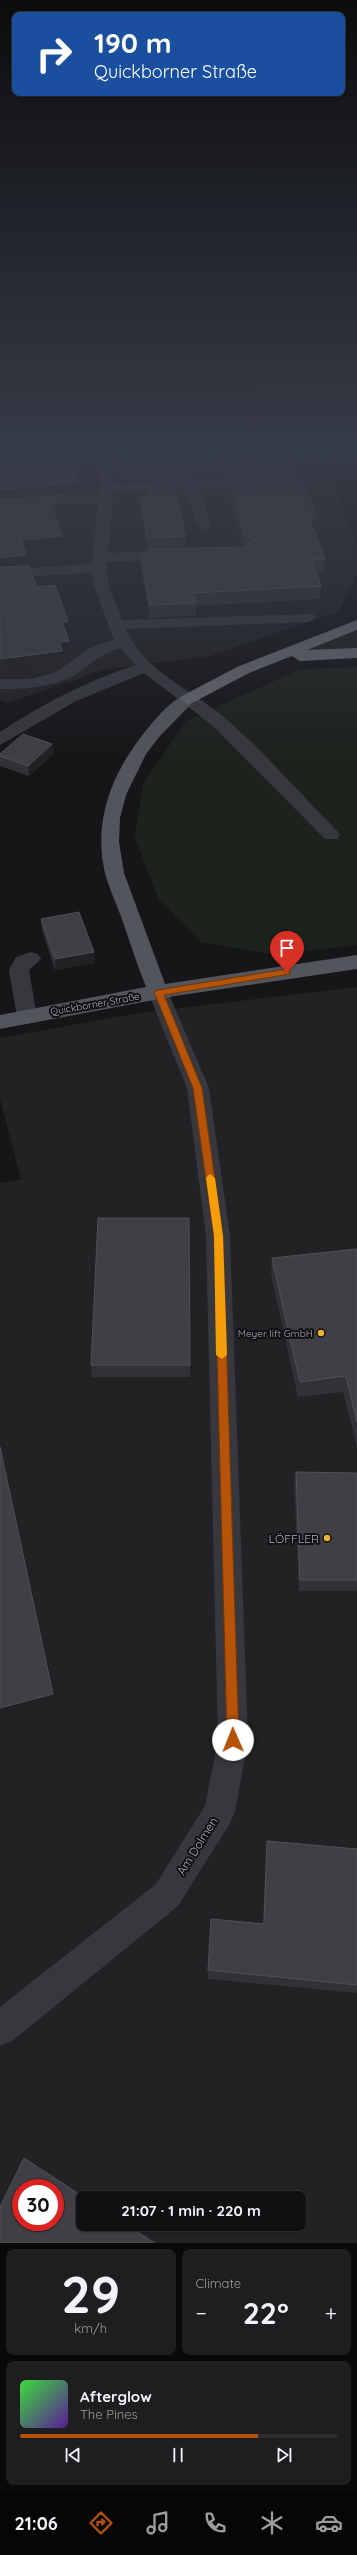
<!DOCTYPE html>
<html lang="en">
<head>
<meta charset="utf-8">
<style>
	:root { --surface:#101012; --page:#1e1e20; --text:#f1f3f6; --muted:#9c9d9f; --line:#303032; --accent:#b45309 }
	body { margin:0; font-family:Quicksand,sans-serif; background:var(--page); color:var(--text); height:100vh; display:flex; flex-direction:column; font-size:15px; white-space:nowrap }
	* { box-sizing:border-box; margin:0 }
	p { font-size:13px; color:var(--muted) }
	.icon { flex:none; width:22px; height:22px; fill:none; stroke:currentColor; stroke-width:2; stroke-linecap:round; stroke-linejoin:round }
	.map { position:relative; height:2243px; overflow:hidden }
	.panel { display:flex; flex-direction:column; gap:6px; padding:6px; background:#09090a; flex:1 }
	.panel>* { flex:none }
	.banner { position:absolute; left:12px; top:12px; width:333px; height:84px; border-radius:8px; box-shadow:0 1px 3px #0004,0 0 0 1px var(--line); background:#1a4fa0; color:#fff; overflow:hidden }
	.speed { position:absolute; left:12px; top:2179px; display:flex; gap:8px; font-size:20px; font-weight:700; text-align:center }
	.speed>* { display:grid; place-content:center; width:52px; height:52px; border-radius:50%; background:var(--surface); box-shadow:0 1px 3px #0004,0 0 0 1px var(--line); line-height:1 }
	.speed .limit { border:6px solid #d22; background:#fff; color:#111 }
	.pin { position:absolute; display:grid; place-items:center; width:34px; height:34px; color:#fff; margin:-41px -17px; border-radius:50% 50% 50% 0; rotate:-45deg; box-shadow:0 0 4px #0007 }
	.pin .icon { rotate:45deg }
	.me { position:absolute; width:44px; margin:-22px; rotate:359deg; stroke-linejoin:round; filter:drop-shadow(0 0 3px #0008) }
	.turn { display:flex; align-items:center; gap:14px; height:84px; padding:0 16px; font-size:18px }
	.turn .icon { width:52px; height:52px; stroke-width:2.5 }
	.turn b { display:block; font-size:28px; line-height:34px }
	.big { font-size:30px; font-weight:700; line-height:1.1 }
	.panel .widget { flex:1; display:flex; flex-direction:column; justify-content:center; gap:6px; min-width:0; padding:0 14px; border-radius:8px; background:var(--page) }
	.panel .dial { align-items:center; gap:0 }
	.dial b { font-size:52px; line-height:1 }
	.song { display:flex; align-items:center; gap:12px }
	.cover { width:48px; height:48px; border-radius:6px; background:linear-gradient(135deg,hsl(120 70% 55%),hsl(270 70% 35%)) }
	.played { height:4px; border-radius:2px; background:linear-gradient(90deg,var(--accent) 75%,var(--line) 75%) }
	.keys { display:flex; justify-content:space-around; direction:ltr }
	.heat { display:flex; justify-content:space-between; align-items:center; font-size:22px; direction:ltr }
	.panel .tiles { flex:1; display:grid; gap:6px; grid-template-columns:1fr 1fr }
	.widget:last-child { grid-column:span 2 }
	.trip { position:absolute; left:76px; top:2191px; width:230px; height:40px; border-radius:8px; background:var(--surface); box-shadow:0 1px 3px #0004,0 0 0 1px var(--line); font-weight:700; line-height:40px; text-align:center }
	.menu { display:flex; height:64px; justify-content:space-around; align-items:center; background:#060607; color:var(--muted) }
	.menu .icon { width:28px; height:28px }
	.menu .current { color:var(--accent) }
	.menu b { font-size:18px; color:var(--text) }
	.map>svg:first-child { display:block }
	.built { fill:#222225; fill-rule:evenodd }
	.green { fill:#1c231d }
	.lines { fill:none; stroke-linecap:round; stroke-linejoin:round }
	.minor { fill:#37383d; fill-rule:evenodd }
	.major { fill:#53555c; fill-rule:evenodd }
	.highway { fill:#63666e; fill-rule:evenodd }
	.wall { fill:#323236; fill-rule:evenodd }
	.shaded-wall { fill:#212124 }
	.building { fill:#3f3f44; stroke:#4f5156; fill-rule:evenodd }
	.route { fill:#b45309; stroke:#753606 }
	.slow { fill:#f59e0b }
	.poi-dot { fill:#f2b134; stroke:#111113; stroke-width:1.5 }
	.labels { text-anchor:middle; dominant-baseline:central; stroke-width:4; stroke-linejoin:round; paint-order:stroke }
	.street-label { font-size:10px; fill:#a8adb8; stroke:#111113 }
	.poi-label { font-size:10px; fill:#a8adb8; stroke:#111113; text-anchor:end }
	.near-poi-label { font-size:12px; fill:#a8adb8; stroke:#111113; text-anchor:end }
	.near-street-label { font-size:12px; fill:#a8adb8; stroke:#111113 }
</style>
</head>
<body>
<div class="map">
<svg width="357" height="2243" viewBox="0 0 357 2243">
	<rect width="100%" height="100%" fill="#161618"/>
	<path class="built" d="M 0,446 L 318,446 L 357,548 L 357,574 L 339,611 L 210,656 L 103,670 L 7,703 L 0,700 Z
		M 357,987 L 357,2243 L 0,2243 L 0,1183 L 21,1179 L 0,1099 L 0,1038 L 139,1013 ZM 21,2188 L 55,2188 L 55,2222 L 21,2222 ZM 83,2198 L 299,2198 L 299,2224 L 83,2224 Z"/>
	<path class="green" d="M 357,631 L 357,650 L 296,653 Z
		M 357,667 L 357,945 L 275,955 L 201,942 L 158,898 L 135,837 L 143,784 L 186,721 L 301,669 Z"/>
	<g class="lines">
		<path class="minor" d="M 96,446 L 109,446 L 115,468 L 113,484 L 298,479 L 305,483 L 317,518 L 310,522 L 303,518 L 293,487 L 199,490 L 212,526 L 205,530 L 198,526 L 185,490 L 113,492 L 108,553 L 170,551 L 177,555 L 170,559 L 107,562 C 105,583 115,601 122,620 L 313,614 L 316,617 L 313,620 L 308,622 L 126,629 C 142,670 192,690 224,717 C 263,751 301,794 337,831 L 340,835 L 337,839 L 325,839 L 212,725 L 144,673 L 76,701 L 0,745 L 0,732 C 42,704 87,681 136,665 L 120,648 C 96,655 87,670 67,679 C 45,688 23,689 0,689 L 0,679 L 31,679 L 56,672 L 93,646 L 114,640 L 94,585 L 92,573 L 0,578 L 0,570 L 92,564 L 98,503 L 0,510 L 0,502 L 99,494 L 101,468 Z
			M 31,952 L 38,954 L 41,959 L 29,970 L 37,1017 L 34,1022 L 27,1024 L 20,1022 L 17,1017 L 9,970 L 16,957 Z
			M 158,985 L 165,987 L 168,992 L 209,1088 L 230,1236 L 248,1740 L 235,1812 L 230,1823 L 178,1906 L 12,2041 L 0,2046 L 0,2007 L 156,1884 L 205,1806 L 218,1740 L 206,1236 L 187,1088 L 148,992 L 151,987 Z"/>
		<path class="major" d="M 188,694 L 196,699 L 159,737 L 146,754 L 126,795 L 120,818 L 119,842 L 124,873 L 165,984 L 357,955 L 357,969 L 175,996 L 0,1029 L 0,1015 L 146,987 C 137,965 130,942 122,919 C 116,903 109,888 105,873 C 93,822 111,776 141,737 C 152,723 171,698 188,694 Z"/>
		<path class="highway" d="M 357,620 L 357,630 L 307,650 L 357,648 L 357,658 L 300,661 L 292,656 L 249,673 L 194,702 L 188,704 L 180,699 L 182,696 L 237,667 Z"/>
	</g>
	<path class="wall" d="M 0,446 L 78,467 L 79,479 L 76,494 L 63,496 L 66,514 L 55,515 L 62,536 L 63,548 L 25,552 L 27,566 L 37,587 L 68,621 L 69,634 L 66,634 L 69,653 L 63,654 L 63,664 L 1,671 L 0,665 Z
		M 120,448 L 292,466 L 292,476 L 325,559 L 324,572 L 316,572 L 321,586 L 320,599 L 196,606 L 196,616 L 150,618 L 140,565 L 140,552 L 149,552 L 149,550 L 147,550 L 141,509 L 140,497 L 148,497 L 147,483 L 152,483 L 152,481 L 150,481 L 150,479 L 122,480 ZM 226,476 L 227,479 L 230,479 L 229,491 L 243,547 L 244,547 L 185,548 L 185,536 L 171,478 Z
		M 52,744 L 53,754 L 29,776 L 0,766 L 0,754 Z
		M 41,919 L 95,963 L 55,970 L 42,930 Z
		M 357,1249 L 357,1447 L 343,1392 L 298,1397 L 271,1274 L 272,1258 Z
		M 91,1365 L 190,1365 L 190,1377 L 92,1377 Z
		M 296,1472 L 357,1473 L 357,1591 L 299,1591 L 294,1484 Z
		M 267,1841 L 357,1849 L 357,1993 L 208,1979 L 211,1919 L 263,1924 L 266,1851 Z"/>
	<path class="shaded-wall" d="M 78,467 L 79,479 L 76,494 L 0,502 L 0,490 Z
		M 65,502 L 66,514 L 51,515 L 50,503 Z
		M 62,536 L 63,548 L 22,552 L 21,540 Z
		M 26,555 L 27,567 L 0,570 L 0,558 Z
		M 68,621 L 69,634 L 63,634 L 62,622 Z
		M 69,641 L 69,653 L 63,654 L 63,664 L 1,671 L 0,659 L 59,642 Z
		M 52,744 L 53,754 L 29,776 L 28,766 Z
		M 94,952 L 95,963 L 55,970 L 55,959 Z
		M 53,1694 L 54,1705 L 0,1720 L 0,1708 Z"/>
	<path class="building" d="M 0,446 L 70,446 L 78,467 L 75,483 L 0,490 Z
		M 143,446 L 285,446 L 292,466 L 227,467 L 226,463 L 171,466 L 171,469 L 150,469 L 150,466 L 121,468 L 120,448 Z
		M 293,476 L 325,559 L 312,560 L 321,586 L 193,593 L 196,603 L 150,605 L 140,552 L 150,552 L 149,549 L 247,547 L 246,545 L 254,539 L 244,534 L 230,478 Z
		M 152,480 L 174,480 L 185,536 L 147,538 L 140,497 L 150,497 L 147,483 L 152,483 Z
		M 63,495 L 65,502 L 50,503 L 62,536 L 21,540 L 26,555 L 0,558 L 0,500 Z
		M 29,566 L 37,587 L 55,585 L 68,621 L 62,622 L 69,641 L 59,642 L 62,651 L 0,659 L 0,567 Z
		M 23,734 L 52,744 L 28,766 L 0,756 L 0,754 Z
		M 79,912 L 94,952 L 55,959 L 41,919 Z
		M 98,1218 L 189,1218 L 190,1365 L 91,1365 Z
		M 357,1249 L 357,1422 L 346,1376 L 300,1382 L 272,1258 Z
		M 0,1447 L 53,1694 L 0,1708 Z
		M 296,1472 L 357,1473 L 357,1580 L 300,1580 Z
		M 267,1841 L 357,1849 L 357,1985 L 208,1970 L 211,1919 L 264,1924 Z
		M 24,2158 L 85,2198 L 83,2198 L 83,2224 L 125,2224 L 155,2243 L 0,2243 L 0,2207 ZM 21,2188 L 55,2188 L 55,2222 L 21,2222 Z"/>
	<linearGradient id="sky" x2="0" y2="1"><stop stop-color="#0c0c0d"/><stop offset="0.59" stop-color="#363c48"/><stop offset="1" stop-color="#363c48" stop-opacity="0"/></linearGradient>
	<rect width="357" height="760" fill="url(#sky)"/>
	<path class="route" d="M 287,969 L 290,970 L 290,974 L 164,995 L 202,1088 L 223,1236 L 239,1740 L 238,1744 L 233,1746 L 229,1744 L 227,1740 L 214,1236 L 193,1088 L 154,992 L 158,990 Z"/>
	<path class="slow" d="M 210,1174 L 215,1178 L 223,1236 L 227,1355 L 222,1359 L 216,1355 L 214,1236 L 206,1178 Z"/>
	<g class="poi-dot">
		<circle cx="321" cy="1333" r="4"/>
		<circle cx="327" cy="1538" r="4"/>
	</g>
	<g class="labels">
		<g class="street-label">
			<text transform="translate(95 1004) rotate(-10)">Quickborner Straße</text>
		</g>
		<g class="poi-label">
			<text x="313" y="1333">Meyer lift GmbH</text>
		</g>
		<g class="near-poi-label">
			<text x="319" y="1538">LÖFFLER</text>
		</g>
		<g class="near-street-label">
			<text transform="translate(197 1846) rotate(-58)">Am Dolmen</text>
		</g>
	</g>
</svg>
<div class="speed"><div class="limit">30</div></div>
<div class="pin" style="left:287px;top:972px;background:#d93025"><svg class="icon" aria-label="arrive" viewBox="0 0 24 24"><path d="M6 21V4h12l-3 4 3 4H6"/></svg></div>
<svg class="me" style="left:233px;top:1740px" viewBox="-20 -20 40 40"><circle r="19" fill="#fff"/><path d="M0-13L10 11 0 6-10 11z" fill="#b45309"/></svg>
<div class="trip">21:07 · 1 min · 220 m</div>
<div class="banner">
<div class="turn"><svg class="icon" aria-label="right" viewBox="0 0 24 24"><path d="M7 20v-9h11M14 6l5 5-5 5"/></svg><div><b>190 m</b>Quickborner Straße</div></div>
</div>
</div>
<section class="panel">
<div class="tiles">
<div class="widget dial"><b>29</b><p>km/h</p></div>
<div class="widget"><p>Climate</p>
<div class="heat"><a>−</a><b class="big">22°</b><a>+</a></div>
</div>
<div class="widget">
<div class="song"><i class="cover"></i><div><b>Afterglow</b><p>The Pines</p></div></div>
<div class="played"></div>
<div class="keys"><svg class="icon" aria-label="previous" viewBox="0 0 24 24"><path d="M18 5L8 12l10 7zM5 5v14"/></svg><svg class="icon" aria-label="pause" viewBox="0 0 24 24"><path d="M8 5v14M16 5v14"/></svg><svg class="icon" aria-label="next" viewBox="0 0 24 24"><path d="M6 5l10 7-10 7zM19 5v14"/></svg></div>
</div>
</div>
</section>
<nav class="menu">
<b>21:06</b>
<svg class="icon current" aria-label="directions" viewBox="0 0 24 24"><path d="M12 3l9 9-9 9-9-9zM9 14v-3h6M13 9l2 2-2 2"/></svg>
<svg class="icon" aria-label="music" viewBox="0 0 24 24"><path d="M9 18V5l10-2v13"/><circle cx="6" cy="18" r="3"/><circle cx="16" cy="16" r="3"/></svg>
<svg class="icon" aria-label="phone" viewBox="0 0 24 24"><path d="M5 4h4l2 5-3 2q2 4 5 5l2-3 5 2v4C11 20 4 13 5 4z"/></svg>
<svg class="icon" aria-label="climate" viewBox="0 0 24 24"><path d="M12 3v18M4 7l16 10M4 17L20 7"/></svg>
<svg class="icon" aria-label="car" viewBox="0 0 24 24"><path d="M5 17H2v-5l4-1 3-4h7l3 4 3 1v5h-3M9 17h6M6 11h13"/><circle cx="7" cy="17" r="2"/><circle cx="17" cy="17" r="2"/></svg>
</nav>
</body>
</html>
